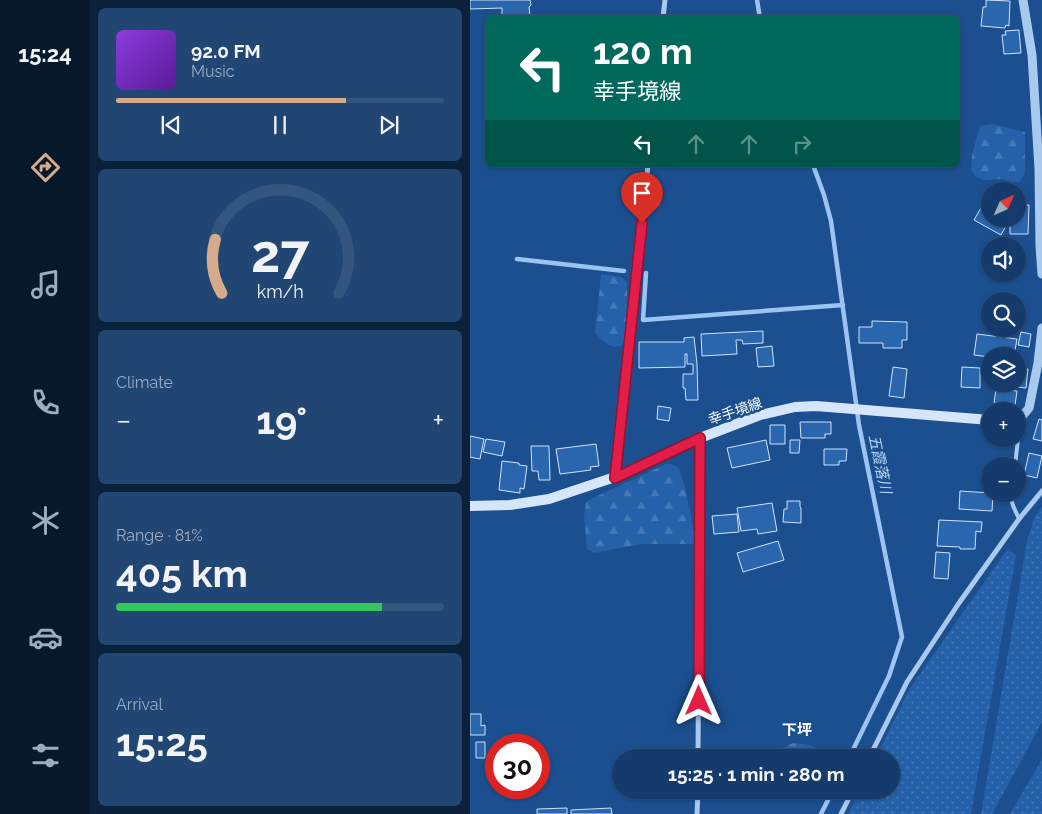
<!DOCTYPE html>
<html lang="en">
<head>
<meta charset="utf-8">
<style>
	:root { --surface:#143b6b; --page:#214673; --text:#f1f3f6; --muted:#9dadc1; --line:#33557e; --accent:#d6ab8b }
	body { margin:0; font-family:Raleway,"Noto Sans JP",sans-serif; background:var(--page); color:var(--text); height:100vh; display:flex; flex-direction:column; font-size:19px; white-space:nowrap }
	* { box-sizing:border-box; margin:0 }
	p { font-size:16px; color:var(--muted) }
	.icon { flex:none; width:28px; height:28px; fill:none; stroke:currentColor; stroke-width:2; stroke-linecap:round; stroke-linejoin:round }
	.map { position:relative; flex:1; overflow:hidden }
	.side { display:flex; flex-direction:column; gap:8px; padding:8px; background:#0b203b; width:380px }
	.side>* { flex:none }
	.guide { position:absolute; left:15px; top:15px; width:475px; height:152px; border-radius:8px; box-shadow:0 1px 4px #0004,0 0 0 1px var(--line); background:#00695c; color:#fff; overflow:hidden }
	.needle { width:32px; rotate:45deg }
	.tools { position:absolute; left:511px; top:182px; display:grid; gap:10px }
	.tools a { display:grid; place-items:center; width:45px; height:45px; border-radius:50%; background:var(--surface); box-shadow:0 1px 4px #0004,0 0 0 1px var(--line); font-size:25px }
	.speed { position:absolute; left:15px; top:734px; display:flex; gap:10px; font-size:25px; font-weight:700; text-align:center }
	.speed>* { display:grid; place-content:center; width:65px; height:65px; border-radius:50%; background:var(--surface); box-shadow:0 1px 4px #0004,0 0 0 1px var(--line); line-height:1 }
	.speed .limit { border:8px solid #d22; background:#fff; color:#111 }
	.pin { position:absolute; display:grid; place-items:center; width:42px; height:42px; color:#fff; margin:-51px -21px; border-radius:50% 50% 50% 0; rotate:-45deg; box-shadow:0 0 5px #0007 }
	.pin .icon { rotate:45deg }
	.me { position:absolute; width:55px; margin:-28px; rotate:0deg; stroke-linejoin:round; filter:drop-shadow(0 0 4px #0008) }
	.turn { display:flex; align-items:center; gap:18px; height:105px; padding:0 25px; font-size:22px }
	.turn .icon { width:65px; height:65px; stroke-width:2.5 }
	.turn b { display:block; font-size:35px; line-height:42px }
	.lanes { display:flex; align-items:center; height:48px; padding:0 25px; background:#0003; justify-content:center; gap:25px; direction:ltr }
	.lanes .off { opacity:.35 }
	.big { font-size:38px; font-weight:700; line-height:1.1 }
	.side .widget { flex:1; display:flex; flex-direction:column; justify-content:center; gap:8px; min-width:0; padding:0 18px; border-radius:8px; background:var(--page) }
	.side .dial { align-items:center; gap:0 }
	.dial svg { height:130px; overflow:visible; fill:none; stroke:var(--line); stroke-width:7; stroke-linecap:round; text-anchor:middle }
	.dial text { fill:var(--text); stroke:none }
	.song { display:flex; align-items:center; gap:15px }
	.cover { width:60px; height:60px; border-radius:8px; background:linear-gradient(135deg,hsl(270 70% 55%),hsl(270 70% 35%)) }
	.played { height:5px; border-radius:2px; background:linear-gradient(90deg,var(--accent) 70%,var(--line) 70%) }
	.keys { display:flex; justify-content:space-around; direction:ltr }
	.heat { display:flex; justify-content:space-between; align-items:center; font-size:28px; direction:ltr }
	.charge { height:8px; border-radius:4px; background:linear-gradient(90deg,#34c759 81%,var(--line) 0) }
	.trip { position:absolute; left:142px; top:749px; width:288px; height:50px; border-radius:25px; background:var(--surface); box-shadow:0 1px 4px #0004,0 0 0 1px var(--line); font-weight:700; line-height:50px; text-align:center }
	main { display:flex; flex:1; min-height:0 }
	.dock { display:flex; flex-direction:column; width:90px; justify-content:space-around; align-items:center; background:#08182b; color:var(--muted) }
	.dock .icon { width:35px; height:35px }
	.dock .current { color:var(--accent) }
	.dock b { font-size:22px; color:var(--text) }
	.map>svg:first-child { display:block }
	.grass { fill:url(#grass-dots) }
	.forest { fill:url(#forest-firs) }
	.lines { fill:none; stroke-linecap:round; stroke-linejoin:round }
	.stream { stroke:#9cc4f0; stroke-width:4.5 }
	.building { fill:#2a66ad; stroke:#cfe3fa }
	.service { stroke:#a9c9ee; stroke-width:4 }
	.minor { stroke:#a9c9ee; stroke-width:5 }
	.tertiary { stroke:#a9c9ee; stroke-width:9 }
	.secondary { stroke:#d6e6fa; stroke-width:10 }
	.route-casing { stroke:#92132f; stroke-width:12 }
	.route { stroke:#e11d48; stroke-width:9 }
	.labels { text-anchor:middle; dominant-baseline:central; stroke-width:5; stroke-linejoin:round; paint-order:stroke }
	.street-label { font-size:14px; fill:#fff; stroke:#1b4f8f }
	.water-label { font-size:15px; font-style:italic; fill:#b5d3f5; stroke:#1b4f8f }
	.neighbourhood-label { font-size:15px; font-weight:bold; fill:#fff; stroke:#1b4f8f }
</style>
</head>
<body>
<main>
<nav class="dock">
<b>15:24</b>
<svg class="icon current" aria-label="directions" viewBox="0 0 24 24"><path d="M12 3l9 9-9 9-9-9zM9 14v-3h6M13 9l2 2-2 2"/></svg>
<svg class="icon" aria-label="music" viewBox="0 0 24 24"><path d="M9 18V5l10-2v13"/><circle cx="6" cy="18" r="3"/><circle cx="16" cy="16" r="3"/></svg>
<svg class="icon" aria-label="phone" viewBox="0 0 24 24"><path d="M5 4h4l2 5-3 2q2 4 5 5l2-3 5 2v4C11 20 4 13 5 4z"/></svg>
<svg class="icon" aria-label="climate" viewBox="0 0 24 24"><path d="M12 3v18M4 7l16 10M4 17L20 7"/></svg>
<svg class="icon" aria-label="car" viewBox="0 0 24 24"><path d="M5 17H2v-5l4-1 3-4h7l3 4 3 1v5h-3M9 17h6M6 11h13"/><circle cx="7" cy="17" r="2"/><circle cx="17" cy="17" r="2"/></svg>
<svg class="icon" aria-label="filters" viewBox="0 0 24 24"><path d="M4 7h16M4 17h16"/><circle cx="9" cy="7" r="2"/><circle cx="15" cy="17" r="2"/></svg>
</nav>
<section class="side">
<div class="widget">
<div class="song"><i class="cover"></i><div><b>92.0 FM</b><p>Music</p></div></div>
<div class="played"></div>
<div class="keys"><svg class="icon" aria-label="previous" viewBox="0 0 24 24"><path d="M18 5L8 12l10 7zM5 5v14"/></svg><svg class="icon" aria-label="pause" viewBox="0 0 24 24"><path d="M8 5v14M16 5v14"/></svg><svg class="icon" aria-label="next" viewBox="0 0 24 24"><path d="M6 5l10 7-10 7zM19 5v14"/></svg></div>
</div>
<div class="widget dial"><svg viewBox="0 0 100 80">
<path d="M14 69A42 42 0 1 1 86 69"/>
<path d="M14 69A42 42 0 0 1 10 36" stroke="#d6ab8b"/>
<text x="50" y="56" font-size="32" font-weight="700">27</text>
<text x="50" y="72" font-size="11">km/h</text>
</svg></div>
<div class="widget"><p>Climate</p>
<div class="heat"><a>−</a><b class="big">19°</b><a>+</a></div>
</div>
<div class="widget"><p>Range · 81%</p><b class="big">405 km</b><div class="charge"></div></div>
<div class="widget"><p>Arrival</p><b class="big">15:25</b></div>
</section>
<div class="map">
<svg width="572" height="814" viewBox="0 0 572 814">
	<defs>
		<pattern id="grass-dots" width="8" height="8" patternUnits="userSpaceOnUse" patternTransform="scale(1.25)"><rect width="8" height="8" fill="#2461a8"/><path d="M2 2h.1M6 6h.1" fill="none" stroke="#4579b5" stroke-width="1.8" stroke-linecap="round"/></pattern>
		<pattern id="forest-firs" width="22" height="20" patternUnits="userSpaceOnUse" patternTransform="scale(1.25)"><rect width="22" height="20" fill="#2461a8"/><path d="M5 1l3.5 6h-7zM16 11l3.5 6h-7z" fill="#4579b5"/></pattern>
	</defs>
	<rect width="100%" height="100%" fill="#1b4f8f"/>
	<path class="grass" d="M 572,507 L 572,722 L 522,814 L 511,814 L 557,541 L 565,516 Z
		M 537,550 L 546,555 L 501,814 L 378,814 L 390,790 L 421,790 L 421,758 L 406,757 L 440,688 Z
		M 572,759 L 572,814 L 540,814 Z"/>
	<path class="forest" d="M 522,124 L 555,132 L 555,173 L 550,182 L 543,182 L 531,179 L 513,180 L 505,176 L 501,170 L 502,155 L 510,126 Z
		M 131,274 L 152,277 L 157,283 L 158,321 L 154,344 C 142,352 133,341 125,333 Z
		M 198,463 C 200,464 204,465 206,466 C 216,475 223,529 225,544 L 171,544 L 124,553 L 117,549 L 114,515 L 116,503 L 121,499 Z
		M 323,743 L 340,745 L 364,757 L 315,757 L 313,748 Z"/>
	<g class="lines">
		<path class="stream" d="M 287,0 L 290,18
			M 343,165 L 354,195 L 361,221 L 389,425 L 432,637 L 419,676 L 379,758
			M 47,259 L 154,271
			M 176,273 L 173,320 L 373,305
			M 351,814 L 363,790"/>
	</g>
	<path class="building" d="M 0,0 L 60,0 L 61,5 L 59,7 L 60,17 L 32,18 L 32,8 L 0,9 Z
		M 516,0 L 540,1 L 539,26 L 536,25 L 535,28 L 511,26 L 513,7 L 516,7 Z
		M 549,30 L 551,53 L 534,54 L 532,35 L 536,35 L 535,31 Z
		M 516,199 L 520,201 L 520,219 L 548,219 L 548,205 L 559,205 L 558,234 L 540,234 L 540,219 L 531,235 L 504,220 Z
		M 402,321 L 437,322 L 437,340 L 432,340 L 432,348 L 413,348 L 413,343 L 389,343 L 389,327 L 402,327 Z
		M 293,331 L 293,343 L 273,344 L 272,340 L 266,340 L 267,354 L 232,356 L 231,334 Z
		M 551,332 L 561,334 L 559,347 L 548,345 Z
		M 507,334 L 547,339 L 544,356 L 520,356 L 520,357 L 504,355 Z
		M 224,337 L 227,364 L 228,400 L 216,400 L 215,388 L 213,388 L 213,374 L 223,374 L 223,364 L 217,364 L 217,354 L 215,354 L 215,367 L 169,368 L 169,342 L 214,342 L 214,338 Z
		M 302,346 L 304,366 L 288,367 L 286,348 Z
		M 423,367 L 437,369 L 434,398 L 419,396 Z
		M 492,367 L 510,368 L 510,388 L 491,387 Z
		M 548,368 L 558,369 L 556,388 L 539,386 L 539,384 L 548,384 Z
		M 526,389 L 547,391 L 545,405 L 524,403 Z
		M 188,406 L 201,408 L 199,421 L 187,419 Z
		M 569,419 L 572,420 L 572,441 L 563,439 Z
		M 330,422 L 361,422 L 361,434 L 355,434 L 355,438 L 331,438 Z
		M 300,425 L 315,425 L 315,444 L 300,444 Z
		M 0,436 L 14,439 L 10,459 L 0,457 Z
		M 16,439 L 35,442 L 32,456 L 13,452 Z
		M 296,440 L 300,460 L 262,468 L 257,448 Z
		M 320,440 L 330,440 L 329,453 L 320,453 Z
		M 126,444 L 129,466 L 120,467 L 121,470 L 90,474 L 86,449 Z
		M 61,446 L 79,446 L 80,480 L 69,480 L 68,471 L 62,471 Z
		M 354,449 L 377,449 L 376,461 L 369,461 L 369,465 L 354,465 Z
		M 559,453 L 572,456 L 567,478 L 554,475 Z
		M 32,461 L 49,463 L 49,465 L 57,466 L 54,489 L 50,488 L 50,493 L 29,490 Z
		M 490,491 L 520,493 L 520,494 L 523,494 L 522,511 L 489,509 Z
		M 317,501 L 330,501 L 330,507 L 331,508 L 331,523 L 313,522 L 314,509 L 317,509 Z
		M 302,503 L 307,531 L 288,534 L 287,529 L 271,531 L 267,508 Z
		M 267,514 L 269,532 L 244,534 L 242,516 Z
		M 469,520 L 512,522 L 511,532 L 506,531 L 505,549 L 490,549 L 490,547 L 467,546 Z
		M 308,541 L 314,560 L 273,572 L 267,553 Z
		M 466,552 L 480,553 L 478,579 L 464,578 Z
		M 0,714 L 11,714 L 11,726 L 15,725 L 15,735 L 0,735 Z
		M 6,742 L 15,742 L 15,758 L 6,758 Z
		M 97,808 L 97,814 L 67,814 L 67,809 Z
		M 141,808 L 142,814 L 101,814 L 101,810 Z"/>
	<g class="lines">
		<path class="service" d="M 545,466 L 550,421
			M 541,494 C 540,503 546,511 549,519"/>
		<path class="minor" d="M 193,18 L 195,0
			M 145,477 L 178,165
			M 228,758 L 230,438
			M 399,758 L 437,682 L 489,603 L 549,519 L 572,491
			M 227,814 L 228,790
			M 371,814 L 383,790"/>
		<path class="tertiary" d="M 553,0 L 562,55 L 569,169 L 570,246 L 572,274
			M 550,419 L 559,408 L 568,363 L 572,328"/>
		<path class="secondary" d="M 548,420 L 550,419
			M 0,506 L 40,505 L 79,499 L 145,477 L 230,438 L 290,415 L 325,407 L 346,406 L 520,420"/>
	</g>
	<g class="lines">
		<g class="route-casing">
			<path id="route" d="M 172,223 L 145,478 L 230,438 L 229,701"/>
		</g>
		<use href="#route" class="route"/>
	</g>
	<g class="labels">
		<g class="street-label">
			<text transform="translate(265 411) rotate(-19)">幸手境線</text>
		</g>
		<g class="water-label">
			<text transform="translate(410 464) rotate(78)">五霞落川</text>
		</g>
		<g class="neighbourhood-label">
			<text x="327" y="730">下坪</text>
		</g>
	</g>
</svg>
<div class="tools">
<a><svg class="needle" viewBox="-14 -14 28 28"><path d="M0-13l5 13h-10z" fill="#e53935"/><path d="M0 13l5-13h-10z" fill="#9dadc1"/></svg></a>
<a><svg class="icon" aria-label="sound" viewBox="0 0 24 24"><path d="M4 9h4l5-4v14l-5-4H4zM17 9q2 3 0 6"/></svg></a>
<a><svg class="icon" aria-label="search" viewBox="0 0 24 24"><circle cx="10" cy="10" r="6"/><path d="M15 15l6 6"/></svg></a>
<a><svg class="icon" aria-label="layers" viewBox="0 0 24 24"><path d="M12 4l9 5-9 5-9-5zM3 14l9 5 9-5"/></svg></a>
<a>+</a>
<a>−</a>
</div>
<div class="speed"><div class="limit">30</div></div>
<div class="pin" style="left:172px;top:223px;background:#d93025"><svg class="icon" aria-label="arrive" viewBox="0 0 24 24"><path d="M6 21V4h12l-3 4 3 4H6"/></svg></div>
<svg class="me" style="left:229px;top:701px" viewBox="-20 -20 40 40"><path d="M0-17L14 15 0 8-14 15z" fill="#e11d48" stroke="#fff" stroke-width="4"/></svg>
<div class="trip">15:25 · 1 min · 280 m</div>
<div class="guide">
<div class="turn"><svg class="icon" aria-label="left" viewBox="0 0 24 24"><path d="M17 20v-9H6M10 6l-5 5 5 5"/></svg><div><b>120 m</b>幸手境線</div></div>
<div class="lanes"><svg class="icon" aria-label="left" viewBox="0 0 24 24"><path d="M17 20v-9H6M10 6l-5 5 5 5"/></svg><svg class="icon off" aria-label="ahead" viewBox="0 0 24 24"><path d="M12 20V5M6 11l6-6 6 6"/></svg><svg class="icon off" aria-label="ahead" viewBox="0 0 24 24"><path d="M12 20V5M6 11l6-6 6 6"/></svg><svg class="icon off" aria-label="right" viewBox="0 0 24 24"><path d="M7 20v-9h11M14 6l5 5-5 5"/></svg></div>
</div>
</div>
</main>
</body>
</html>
